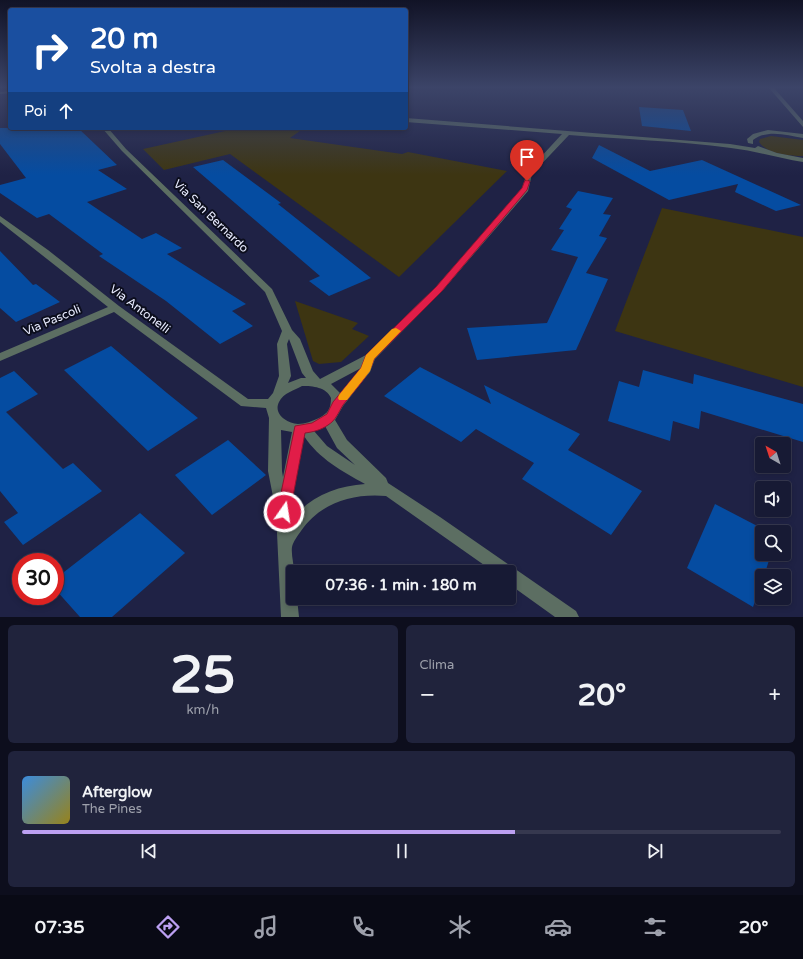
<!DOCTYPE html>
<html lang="it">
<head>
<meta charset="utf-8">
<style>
	:root { --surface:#171a34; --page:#20233c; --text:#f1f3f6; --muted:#9ea1ac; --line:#36384f; --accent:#bca0f2 }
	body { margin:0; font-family:"Varela Round",sans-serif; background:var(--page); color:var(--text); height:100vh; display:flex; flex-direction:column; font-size:15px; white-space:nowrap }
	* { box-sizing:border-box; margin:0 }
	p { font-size:13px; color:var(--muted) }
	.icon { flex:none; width:22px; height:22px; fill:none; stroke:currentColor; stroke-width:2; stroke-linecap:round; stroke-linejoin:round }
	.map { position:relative; height:617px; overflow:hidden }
	.panel { display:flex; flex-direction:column; gap:8px; padding:8px; background:#0d0e1d; flex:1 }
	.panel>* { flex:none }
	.hud { position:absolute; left:8px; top:8px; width:400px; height:122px; border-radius:4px; box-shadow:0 2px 6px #0003,0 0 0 1px var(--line); background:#1a4fa0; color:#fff; overflow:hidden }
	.needle { width:26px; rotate:321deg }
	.fabs { position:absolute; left:755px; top:437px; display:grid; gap:8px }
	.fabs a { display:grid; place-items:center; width:36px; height:36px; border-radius:4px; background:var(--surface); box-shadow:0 2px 6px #0003,0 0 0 1px var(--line); font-size:20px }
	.speed { position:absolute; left:12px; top:553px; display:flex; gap:8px; font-size:20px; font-weight:700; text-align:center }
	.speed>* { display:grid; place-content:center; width:52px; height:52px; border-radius:50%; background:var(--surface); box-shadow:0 2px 6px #0003,0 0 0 1px var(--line); line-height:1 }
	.speed .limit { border:6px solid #d22; background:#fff; color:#111 }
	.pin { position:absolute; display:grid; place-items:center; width:34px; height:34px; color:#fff; margin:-41px -17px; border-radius:50% 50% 50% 0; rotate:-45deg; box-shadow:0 0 4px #0007 }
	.pin .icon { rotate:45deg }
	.me { position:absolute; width:44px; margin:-22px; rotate:13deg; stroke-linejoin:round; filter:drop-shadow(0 0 3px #0008) }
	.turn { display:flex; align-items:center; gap:14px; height:84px; padding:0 16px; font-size:18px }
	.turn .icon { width:52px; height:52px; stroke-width:2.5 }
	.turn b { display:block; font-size:28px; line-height:34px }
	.then { display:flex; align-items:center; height:38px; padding:0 16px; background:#0003; gap:8px; font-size:15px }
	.big { font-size:30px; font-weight:800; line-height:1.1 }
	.panel .card { flex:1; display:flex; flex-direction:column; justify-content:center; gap:6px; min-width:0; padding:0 14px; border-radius:6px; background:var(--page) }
	.panel .dial { align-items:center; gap:0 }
	.dial b { font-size:52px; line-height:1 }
	.song { display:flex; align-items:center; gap:12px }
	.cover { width:48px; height:48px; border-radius:6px; background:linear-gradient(135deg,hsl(210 70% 55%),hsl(50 70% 35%)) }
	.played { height:4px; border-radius:2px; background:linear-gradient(90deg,var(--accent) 65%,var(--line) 65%) }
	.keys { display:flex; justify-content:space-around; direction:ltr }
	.heat { display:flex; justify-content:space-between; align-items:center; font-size:22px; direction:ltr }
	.panel .tiles { flex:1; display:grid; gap:8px; grid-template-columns:1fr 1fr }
	.card:last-child { grid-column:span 2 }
	.trip { position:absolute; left:286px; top:565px; width:230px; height:40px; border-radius:4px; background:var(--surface); box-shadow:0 2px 6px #0003,0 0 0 1px var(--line); font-weight:800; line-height:40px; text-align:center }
	.dock { display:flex; height:64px; justify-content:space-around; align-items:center; background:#090a15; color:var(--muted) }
	.dock .icon { width:28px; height:28px }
	.dock .on { color:var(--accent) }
	.dock b { font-size:18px; color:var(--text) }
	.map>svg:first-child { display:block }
	.green { fill:#3d3512 }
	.building { fill:#054ca1 }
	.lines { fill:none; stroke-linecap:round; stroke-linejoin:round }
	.street { fill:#5c6e62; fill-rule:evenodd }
	.route { fill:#e11d48; stroke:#92132f }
	.slow { fill:#f59e0b }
	.labels { text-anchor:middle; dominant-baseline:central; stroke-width:4; stroke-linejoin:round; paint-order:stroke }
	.street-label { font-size:12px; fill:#e9ecff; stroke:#0c0e1d }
</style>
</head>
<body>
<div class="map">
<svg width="803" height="617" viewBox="0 0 803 617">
	<rect width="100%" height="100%" fill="#1f2245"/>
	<path class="green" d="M 239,128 L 304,128 L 290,138 L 402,154 L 408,152 L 507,171 L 399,277 L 230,154 L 164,170 L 143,149 Z
		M 771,136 L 803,140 L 803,156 C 789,156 767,154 759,142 L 760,139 Z
		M 662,208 L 803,237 L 803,387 L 615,331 Z
		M 295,301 L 358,323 L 352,329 L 369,336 L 341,362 L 319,364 L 313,361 Z"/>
	<path class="building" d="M 639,107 L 683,110 L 691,131 L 642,126 Z
		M 0,128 L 78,128 L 117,165 L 98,170 L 127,189 L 87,202 L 142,239 L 156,233 L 182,248 L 167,254 L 246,304 L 232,311 L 253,326 L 220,344 L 166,301 L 99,256 L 103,254 L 49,214 L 37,218 L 0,193 L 0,185 L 26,178 L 0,144 Z
		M 599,145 L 650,171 L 702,160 L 801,205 L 776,211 L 735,192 L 738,184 L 669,200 L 592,158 Z
		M 223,160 L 281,203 L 278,204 L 371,278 L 329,296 L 309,281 L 320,276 L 193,167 Z
		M 578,191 L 613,198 L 603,214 L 611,215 L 599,236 L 607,238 L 586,273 L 608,279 L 576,350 L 477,360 L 467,328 L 547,323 L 578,257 L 551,250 L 564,230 L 559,229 L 572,209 L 566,207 Z
		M 0,251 L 33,285 L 36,284 L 60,302 L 16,322 L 0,308 Z
		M 111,346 L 167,393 L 198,418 L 148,451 L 64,370 Z
		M 420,367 L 491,404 L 484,385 L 580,434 L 568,450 L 642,491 L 611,535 L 522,479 L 534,463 L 476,429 L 461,442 L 384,396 Z
		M 643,370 L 693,384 L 694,374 L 803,404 L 803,442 L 701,411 L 699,429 L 673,421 L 670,441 L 608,421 L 619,381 L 639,387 Z
		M 14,371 L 38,394 L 6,412 L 63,469 L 73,463 L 102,491 L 23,545 L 4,522 L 18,513 L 0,491 L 0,378 Z
		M 228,440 L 266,475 L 212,515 L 175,475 Z
		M 715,504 L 769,532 L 762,532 L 762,554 L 771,554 L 764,576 L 762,576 L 762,581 L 753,607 L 687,568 Z
		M 140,513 L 185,553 L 112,617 L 80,617 L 55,589 L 55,579 Z"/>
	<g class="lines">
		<path class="street" d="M 769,88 L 774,88 L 803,121 L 803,127 Z
			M 10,91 L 10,93 L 0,94 L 0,92 Z
			M 406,118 L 730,144 L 755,148 L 758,146 L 777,153 L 803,158 L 803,162 C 779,158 756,151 731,148 C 677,141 622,139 569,135 L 532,174 L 528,191 L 442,291 L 375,359 L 370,372 L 343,406 L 335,420 L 347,440 L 386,478 L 388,483 L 440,517 L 576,611 L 579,617 L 555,617 L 509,584 L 509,572 L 494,572 L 386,496 C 353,493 320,503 301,531 C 298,535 293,542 292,547 C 291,555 294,564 294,572 L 293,572 L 293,598 L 297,598 L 299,617 L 281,617 L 276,512 L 268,471 L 269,418 L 266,408 L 241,406 L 114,312 L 0,361 L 0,353 L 108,307 L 0,222 L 0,216 L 48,250 L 119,306 L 248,399 L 268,399 L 273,393 L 279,376 L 277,344 L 282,331 L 265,292 L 122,151 L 102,128 L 108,128 L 126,149 L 272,289 L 292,330 L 300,339 L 313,371 L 320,379 L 366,355 L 436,287 L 522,189 L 527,172 L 562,134 L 406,122 ZM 289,339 L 302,373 L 306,378 L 301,378 L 288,383 L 291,376 L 287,344 ZM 361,368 L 340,393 L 331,384 ZM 302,386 C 313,386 326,387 331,398 C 331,409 328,413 319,418 C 312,421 305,424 298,424 C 287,423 273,414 279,402 C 283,393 295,390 302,386 ZM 325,426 L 337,448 L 355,465 L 327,446 L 314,431 ZM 281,430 L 292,432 L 283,477 L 282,471 ZM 304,436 C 319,459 342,471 365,484 C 336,486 308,497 291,521 L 290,511 Z
			M 768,130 L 803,134 L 803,138 C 787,135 767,129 753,140 L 753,144 L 748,143 L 747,139 L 753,134 Z"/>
	</g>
	<linearGradient id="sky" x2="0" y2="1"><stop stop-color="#111326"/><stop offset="0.5" stop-color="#3c4468"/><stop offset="1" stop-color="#3c4468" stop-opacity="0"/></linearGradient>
	<rect width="803" height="175" fill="url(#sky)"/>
	<path class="route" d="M 525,180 L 530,181 L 527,190 L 442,291 L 374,359 C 369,377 354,390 343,405 C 338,413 336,420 328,425 C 321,430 313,432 305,433 L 290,512 L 288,516 L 284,517 L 279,516 L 277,512 L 295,426 L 312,423 L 327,414 L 333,402 L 361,368 L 366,355 L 436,287 L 522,188 Z"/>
	<path class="slow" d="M 396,328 L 401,331 L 399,333 L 374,359 L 370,371 L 347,400 L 339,400 L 338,398 L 339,395 L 361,368 L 366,355 L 392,329 Z"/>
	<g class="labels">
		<g class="street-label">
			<text transform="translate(211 216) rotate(44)">Via San Bernardo</text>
			<text transform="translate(140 309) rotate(37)">Via Antonelli</text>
			<text transform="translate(52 320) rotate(-23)">Via Pascoli</text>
		</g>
	</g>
</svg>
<div class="fabs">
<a><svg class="needle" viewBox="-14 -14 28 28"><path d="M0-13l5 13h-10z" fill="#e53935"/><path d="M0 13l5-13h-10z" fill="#9ea1ac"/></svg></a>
<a><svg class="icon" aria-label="sound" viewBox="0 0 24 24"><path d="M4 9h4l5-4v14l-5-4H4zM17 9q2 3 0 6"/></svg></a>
<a><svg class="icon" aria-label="search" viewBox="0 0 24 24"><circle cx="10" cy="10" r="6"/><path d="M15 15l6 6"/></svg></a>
<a><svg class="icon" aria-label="layers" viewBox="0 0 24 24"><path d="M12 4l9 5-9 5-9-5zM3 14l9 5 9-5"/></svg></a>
</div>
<div class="speed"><div class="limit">30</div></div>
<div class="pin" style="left:527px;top:181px;background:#d93025"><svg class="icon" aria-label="arrive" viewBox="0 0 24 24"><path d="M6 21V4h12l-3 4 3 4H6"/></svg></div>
<svg class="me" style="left:284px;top:512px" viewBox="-20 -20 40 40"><circle r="17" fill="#e11d48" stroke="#fff" stroke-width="3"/><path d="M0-11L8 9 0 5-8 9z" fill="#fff"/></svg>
<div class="trip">07:36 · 1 min · 180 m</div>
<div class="hud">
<div class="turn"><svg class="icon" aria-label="right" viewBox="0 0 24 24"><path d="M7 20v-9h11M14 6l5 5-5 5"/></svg><div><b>20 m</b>Svolta a destra</div></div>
<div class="then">Poi<svg class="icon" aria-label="ahead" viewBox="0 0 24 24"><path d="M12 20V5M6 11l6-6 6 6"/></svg></div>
</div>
</div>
<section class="panel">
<div class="tiles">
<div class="card dial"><b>25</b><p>km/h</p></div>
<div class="card"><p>Clima</p>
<div class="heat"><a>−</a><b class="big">20°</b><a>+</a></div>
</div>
<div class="card">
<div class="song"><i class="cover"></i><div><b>Afterglow</b><p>The Pines</p></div></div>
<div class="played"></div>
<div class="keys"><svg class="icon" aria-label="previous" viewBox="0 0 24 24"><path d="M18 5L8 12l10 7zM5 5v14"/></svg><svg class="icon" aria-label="pause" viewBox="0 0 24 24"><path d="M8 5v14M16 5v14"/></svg><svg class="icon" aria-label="next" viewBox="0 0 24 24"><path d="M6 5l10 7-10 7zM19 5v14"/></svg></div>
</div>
</div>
</section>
<nav class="dock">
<b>07:35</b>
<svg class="icon on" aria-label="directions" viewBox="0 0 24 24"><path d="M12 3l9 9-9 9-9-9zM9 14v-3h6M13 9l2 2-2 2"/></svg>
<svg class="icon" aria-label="music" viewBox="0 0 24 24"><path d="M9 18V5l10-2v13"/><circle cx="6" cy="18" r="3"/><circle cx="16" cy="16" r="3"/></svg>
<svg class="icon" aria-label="phone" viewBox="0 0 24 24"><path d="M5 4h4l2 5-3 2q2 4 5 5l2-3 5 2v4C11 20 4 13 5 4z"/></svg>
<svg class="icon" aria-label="climate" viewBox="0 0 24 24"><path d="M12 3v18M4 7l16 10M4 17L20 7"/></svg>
<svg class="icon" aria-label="car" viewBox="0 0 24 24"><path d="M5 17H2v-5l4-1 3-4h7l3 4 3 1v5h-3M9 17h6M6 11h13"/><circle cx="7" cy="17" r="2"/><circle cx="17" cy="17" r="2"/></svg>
<svg class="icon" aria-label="filters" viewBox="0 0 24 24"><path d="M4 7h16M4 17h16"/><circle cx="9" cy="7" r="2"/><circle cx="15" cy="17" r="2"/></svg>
<b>20°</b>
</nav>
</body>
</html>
